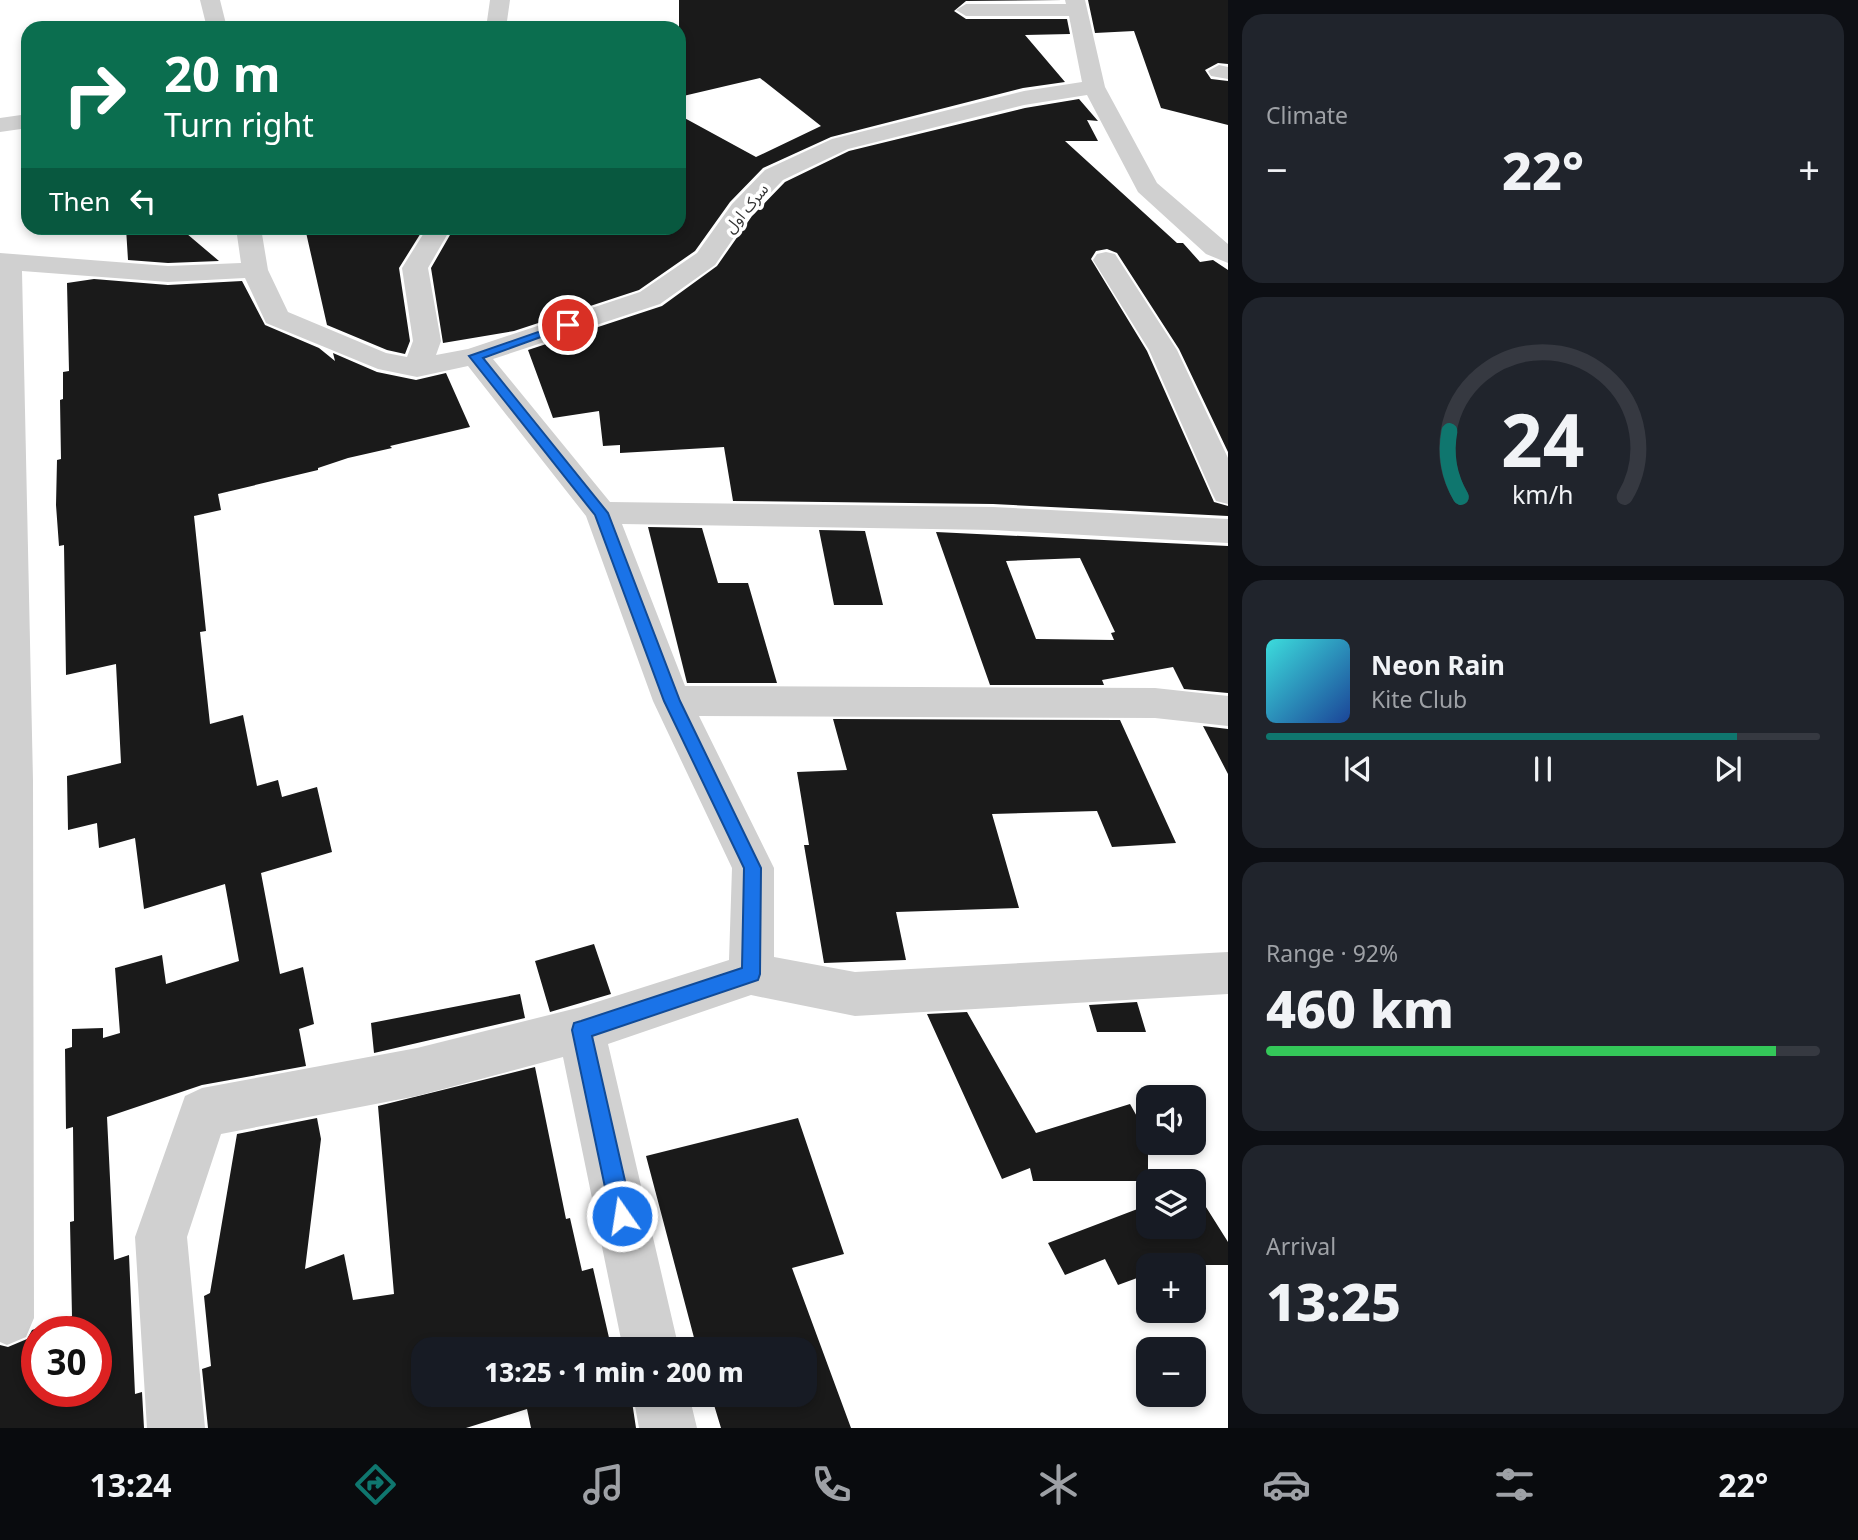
<!DOCTYPE html>
<html lang="en">
<head>
<meta charset="utf-8">
<style>
	:root { --surface:#171b24; --page:#20242c; --text:#f1f3f6; --muted:#9ea1a6; --line:#363941; --accent:#0f766e }
	body { margin:0; font-family:"Noto Sans","Noto Sans Arabic",sans-serif; background:var(--page); color:var(--text); height:100vh; display:flex; flex-direction:column; font-size:26px; white-space:nowrap }
	* { box-sizing:border-box; margin:0 }
	p { font-size:23px; color:var(--muted) }
	.icon { flex:none; width:38px; height:38px; fill:none; stroke:currentColor; stroke-width:2; stroke-linecap:round; stroke-linejoin:round }
	.map { position:relative; flex:1; overflow:hidden }
	.side { display:flex; flex-direction:column; gap:14px; padding:14px; background:#0d0f14; width:630px }
	.side>* { flex:none }
	.guide { position:absolute; left:21px; top:21px; width:665px; height:214px; border-radius:21px; box-shadow:0 4px 10px #0003; background:#0b6e4f; color:#fff; overflow:hidden }
	.tools { position:absolute; left:1136px; top:1085px; display:grid; gap:14px }
	.tools a { display:grid; place-items:center; width:70px; height:70px; border-radius:14px; background:var(--surface); box-shadow:0 4px 10px #0003; font-size:35px }
	.speed { position:absolute; left:21px; top:1316px; display:flex; gap:14px; font-size:35px; font-weight:700; text-align:center }
	.speed>* { display:grid; place-content:center; width:91px; height:91px; border-radius:50%; background:var(--surface); box-shadow:0 4px 10px #0003; line-height:1 }
	.speed .limit { border:10px solid #d22; background:#fff; color:#111 }
	.pin { position:absolute; display:grid; place-items:center; width:60px; height:60px; color:#fff; margin:-30px; border:4px solid #fff; border-radius:50%; box-shadow:0 2px 7px #0007 }
	.me { position:absolute; width:77px; margin:-38px; rotate:347deg; stroke-linejoin:round; filter:drop-shadow(0 0 5px #0008) }
	.turn { display:flex; align-items:center; gap:24px; height:147px; padding:0 28px; font-size:32px }
	.turn .icon { width:91px; height:91px; stroke-width:2.5 }
	.turn b { display:block; font-size:49px; line-height:60px }
	.then { display:flex; align-items:center; height:66px; padding:0 28px; background:#0003; gap:14px; font-size:26px }
	.big { font-size:52px; font-weight:800; line-height:1.1 }
	.side .card { flex:1; display:flex; flex-direction:column; justify-content:center; gap:10px; min-width:0; padding:0 24px; border-radius:21px; background:var(--page) }
	.side .dial { align-items:center; gap:0 }
	.dial svg { height:182px; overflow:visible; fill:none; stroke:var(--line); stroke-width:7; stroke-linecap:round; text-anchor:middle }
	.dial text { fill:var(--text); stroke:none }
	.song { display:flex; align-items:center; gap:21px }
	.cover { width:84px; height:84px; border-radius:10px; background:linear-gradient(135deg,hsl(180 70% 55%),hsl(220 70% 35%)) }
	.played { height:7px; border-radius:4px; background:linear-gradient(90deg,var(--accent) 85%,var(--line) 85%) }
	.keys { display:flex; justify-content:space-around; direction:ltr }
	.heat { display:flex; justify-content:space-between; align-items:center; font-size:38px; direction:ltr }
	.charge { height:10px; border-radius:5px; background:linear-gradient(90deg,#34c759 92%,var(--line) 0) }
	.trip { position:absolute; left:411px; top:1337px; width:406px; height:70px; border-radius:21px; background:var(--surface); box-shadow:0 4px 10px #0003; font-weight:800; line-height:70px; text-align:center }
	.tab-bar { display:flex; height:112px; justify-content:space-around; align-items:center; background:#090b0e; color:var(--muted) }
	.tab-bar .icon { width:49px; height:49px }
	.tab-bar .current { color:var(--accent) }
	.tab-bar b { font-size:32px; color:var(--text) }
	main { display:flex; flex:1; min-height:0 }
	.map>svg:first-child { display:block }
	.building { fill:#1a1a1a; fill-rule:evenodd }
	.lines { fill:none; stroke-linecap:round; stroke-linejoin:round }
	.minor { fill:#d0d0d0; fill-rule:evenodd }
	.route { fill:#1a73e8; stroke:#114b97; stroke-width:2 }
	.labels { text-anchor:middle; dominant-baseline:central; stroke-width:7; stroke-linejoin:round; paint-order:stroke }
	.far-street-label { font-size:16px; fill:#333; stroke:#fff }
</style>
</head>
<body>
<main>
<div class="map">
<svg width="1228" height="1428" viewBox="0 0 1228 1428">
	<rect width="100%" height="100%" fill="#fff"/>
	<path class="building" d="M 679,0 L 1063,0 L 966,1 L 954,11 L 966,19 L 1067,19 L 1070,34 L 1025,35 L 1065,82 L 1023,88 L 831,137 L 763,168 L 730,202 L 695,251 L 639,290 L 514,331 L 443,343 L 431,268 L 454,228 L 679,228 L 679,115 L 756,157 L 821,126 L 760,78 L 679,97 Z
		M 1088,0 L 1228,0 L 1228,64 L 1218,63 L 1205,70 L 1211,79 L 1228,81 L 1228,125 L 1161,108 L 1134,31 L 1095,33 Z
		M 1079,99 L 1098,121 L 1087,120 L 1098,141 L 1065,141 L 1177,243 L 1183,243 L 1200,262 L 1213,260 L 1228,270 L 1228,452 L 1179,349 L 1117,253 L 1107,249 L 1096,251 L 1091,259 L 1147,351 L 1214,502 L 1228,506 L 1228,516 L 993,504 L 733,501 L 724,447 L 620,453 L 620,445 L 603,446 L 599,411 L 553,418 L 528,350 L 662,306 L 717,266 L 752,216 L 785,182 L 849,151 L 1025,108 Z
		M 126,228 L 180,228 L 219,261 L 168,263 L 128,260 Z
		M 305,228 L 424,228 L 399,268 L 410,341 L 405,354 L 387,350 L 327,325 Z
		M 94,279 L 168,285 L 242,281 L 265,325 L 319,348 L 335,361 L 333,353 L 377,372 L 416,380 L 446,373 L 470,427 L 390,446 L 392,448 L 348,458 L 318,468 L 318,470 L 218,494 L 221,510 L 194,516 L 206,631 L 200,632 L 210,724 L 243,715 L 257,786 L 278,780 L 282,797 L 317,787 L 332,852 L 261,873 L 280,974 L 303,967 L 314,1024 L 299,1029 L 306,1066 L 202,1085 L 107,1117 L 114,1260 L 129,1255 L 135,1394 L 142,1392 L 144,1428 L 0,1428 L 0,1345 L 8,1347 L 27,1339 L 32,1330 L 72,1316 L 70,1222 L 74,1221 L 73,1127 L 66,1129 L 65,1049 L 72,1047 L 72,1029 L 103,1028 L 103,1038 L 120,1033 L 115,968 L 162,955 L 166,984 L 239,961 L 225,884 L 144,909 L 135,838 L 99,848 L 97,823 L 68,830 L 67,776 L 121,763 L 116,664 L 66,675 L 64,545 L 59,546 L 56,505 L 57,460 L 61,459 L 60,400 L 63,399 L 63,372 L 69,371 L 67,283 ZM 37,1332 L 96,1332 L 96,1391 L 37,1391 Z
		M 648,527 L 702,528 L 718,583 L 748,583 L 777,683 L 687,683 Z
		M 819,530 L 865,531 L 883,605 L 834,605 Z
		M 936,532 L 1228,546 L 1228,693 L 1184,689 L 1173,667 L 1102,680 L 1104,685 L 990,685 ZM 1080,558 L 1115,632 L 1111,633 L 1114,640 L 1036,639 L 1006,561 Z
		M 833,719 L 1120,720 L 1176,843 L 1112,847 L 1097,811 L 992,814 L 1019,908 L 896,912 L 906,960 L 824,963 L 804,845 L 809,845 L 797,772 L 847,770 Z
		M 1203,726 L 1228,729 L 1228,774 Z
		M 594,944 L 611,994 L 550,1012 L 535,961 Z
		M 520,994 L 525,1018 L 374,1053 L 371,1023 Z
		M 1137,1002 L 1146,1032 L 1097,1032 L 1089,1005 Z
		M 967,1012 L 1036,1133 L 1130,1104 L 1148,1136 L 1148,1181 L 1033,1181 L 1030,1168 L 1002,1179 L 927,1014 Z
		M 535,1067 L 566,1219 L 570,1218 L 582,1271 L 593,1268 L 610,1342 L 617,1340 L 620,1349 L 424,1349 L 424,1395 L 631,1395 L 636,1428 L 531,1428 L 527,1409 L 466,1428 L 208,1428 L 202,1369 L 211,1366 L 204,1296 L 210,1293 L 237,1134 L 317,1118 L 321,1139 L 305,1269 L 344,1254 L 353,1300 L 394,1294 L 378,1106 Z
		M 798,1118 L 844,1254 L 792,1268 L 851,1428 L 721,1428 L 711,1395 L 805,1395 L 805,1349 L 697,1349 L 646,1156 Z
		M 1194,1188 L 1228,1242 L 1228,1265 L 1148,1265 L 1148,1274 L 1118,1285 L 1105,1259 L 1065,1275 L 1048,1243 L 1148,1205 L 1148,1227 L 1194,1227 Z"/>
	<g class="lines">
		<path class="minor" d="M 200,0 L 220,0 L 227,28 L 207,28 Z
			M 490,0 L 510,0 L 506,28 L 486,28 Z
			M 1065,0 L 1085,0 L 1105,87 L 1157,183 L 1228,244 L 1228,263 L 1206,254 L 1138,192 L 1087,95 L 1024,105 L 848,149 L 783,180 L 750,214 L 715,265 L 660,304 L 493,359 L 610,502 L 993,507 L 1228,519 L 1228,543 L 993,530 L 622,524 L 685,686 L 1155,688 L 1228,696 L 1228,726 L 1155,718 L 699,716 L 774,868 L 774,957 L 855,972 L 1228,952 L 1228,994 L 855,1016 L 751,995 L 608,1044 L 679,1349 L 623,1349 L 563,1057 L 417,1096 L 221,1134 L 187,1237 L 205,1428 L 147,1428 L 135,1237 L 185,1096 L 202,1088 L 417,1048 L 581,1007 L 729,960 L 732,868 L 653,701 L 586,516 L 468,366 L 417,377 L 378,369 L 266,323 L 245,278 L 168,282 L 22,271 L 33,781 L 34,1318 L 26,1337 L 7,1345 L 0,1342 L 0,253 L 168,266 L 241,263 L 236,228 L 261,228 L 268,270 L 288,312 L 386,353 L 407,357 L 413,341 L 402,268 L 427,228 L 451,228 L 428,268 L 441,341 L 436,355 L 468,349 L 640,292 L 697,253 L 732,204 L 765,170 L 832,139 L 1024,91 L 1082,82 L 1069,16 L 966,16 L 956,10 L 966,4 L 1066,4 Z
			M 1219,65 L 1228,67 L 1228,79 L 1211,76 L 1208,71 Z
			M 28,114 L 28,128 L 0,132 L 0,118 Z
			M 1106,252 L 1115,254 L 1177,350 L 1228,458 L 1228,504 L 1216,501 L 1212,493 L 1149,350 L 1093,260 L 1097,254 Z
			M 633,1395 L 689,1395 L 697,1428 L 639,1428 Z"/>
	</g>
	<path class="route" d="M 564,323 L 574,325 L 483,358 L 608,513 L 680,701 L 761,868 L 760,974 L 758,980 L 592,1036 L 633,1216 L 630,1224 L 622,1227 L 615,1224 L 611,1216 L 572,1030 L 574,1023 L 581,1021 L 742,968 L 744,868 L 664,701 L 595,515 L 469,356 Z"/>
	<g class="labels">
		<g class="far-street-label">
			<text transform="translate(746 208) rotate(-50)">سرک اول</text>
		</g>
	</g>
</svg>
<div class="tools">
<a><svg class="icon" aria-label="sound" viewBox="0 0 24 24"><path d="M4 9h4l5-4v14l-5-4H4zM17 9q2 3 0 6"/></svg></a>
<a><svg class="icon" aria-label="layers" viewBox="0 0 24 24"><path d="M12 4l9 5-9 5-9-5zM3 14l9 5 9-5"/></svg></a>
<a>+</a>
<a>−</a>
</div>
<div class="speed"><div class="limit">30</div></div>
<div class="pin" style="left:568px;top:325px;background:#d93025"><svg class="icon" aria-label="arrive" viewBox="0 0 24 24"><path d="M6 21V4h12l-3 4 3 4H6"/></svg></div>
<svg class="me" style="left:622px;top:1216px" viewBox="-20 -20 40 40"><circle r="17" fill="#1a73e8" stroke="#fff" stroke-width="3"/><path d="M0-11L8 9 0 5-8 9z" fill="#fff"/></svg>
<div class="trip">13:25 · 1 min · 200 m</div>
<div class="guide">
<div class="turn"><svg class="icon" aria-label="right" viewBox="0 0 24 24"><path d="M7 20v-9h11M14 6l5 5-5 5"/></svg><div><b>20 m</b>Turn right</div></div>
<div class="then">Then<svg class="icon" aria-label="left" viewBox="0 0 24 24"><path d="M17 20v-9H6M10 6l-5 5 5 5"/></svg></div>
</div>
</div>
<section class="side">
<div class="card"><p>Climate</p>
<div class="heat"><a>−</a><b class="big">22°</b><a>+</a></div>
</div>
<div class="card dial"><svg viewBox="0 0 100 80">
<path d="M14 69A42 42 0 1 1 86 69"/>
<path d="M14 69A42 42 0 0 1 9 40" stroke="#0f766e"/>
<text x="50" y="56" font-size="32" font-weight="700">24</text>
<text x="50" y="72" font-size="11">km/h</text>
</svg></div>
<div class="card">
<div class="song"><i class="cover"></i><div><b>Neon Rain</b><p>Kite Club</p></div></div>
<div class="played"></div>
<div class="keys"><svg class="icon" aria-label="previous" viewBox="0 0 24 24"><path d="M18 5L8 12l10 7zM5 5v14"/></svg><svg class="icon" aria-label="pause" viewBox="0 0 24 24"><path d="M8 5v14M16 5v14"/></svg><svg class="icon" aria-label="next" viewBox="0 0 24 24"><path d="M6 5l10 7-10 7zM19 5v14"/></svg></div>
</div>
<div class="card"><p>Range · 92%</p><b class="big">460 km</b><div class="charge"></div></div>
<div class="card"><p>Arrival</p><b class="big">13:25</b></div>
</section>
</main>
<nav class="tab-bar">
<b>13:24</b>
<svg class="icon current" aria-label="directions" viewBox="0 0 24 24"><path d="M12 3l9 9-9 9-9-9zM9 14v-3h6M13 9l2 2-2 2"/></svg>
<svg class="icon" aria-label="music" viewBox="0 0 24 24"><path d="M9 18V5l10-2v13"/><circle cx="6" cy="18" r="3"/><circle cx="16" cy="16" r="3"/></svg>
<svg class="icon" aria-label="phone" viewBox="0 0 24 24"><path d="M5 4h4l2 5-3 2q2 4 5 5l2-3 5 2v4C11 20 4 13 5 4z"/></svg>
<svg class="icon" aria-label="climate" viewBox="0 0 24 24"><path d="M12 3v18M4 7l16 10M4 17L20 7"/></svg>
<svg class="icon" aria-label="car" viewBox="0 0 24 24"><path d="M5 17H2v-5l4-1 3-4h7l3 4 3 1v5h-3M9 17h6M6 11h13"/><circle cx="7" cy="17" r="2"/><circle cx="17" cy="17" r="2"/></svg>
<svg class="icon" aria-label="filters" viewBox="0 0 24 24"><path d="M4 7h16M4 17h16"/><circle cx="9" cy="7" r="2"/><circle cx="15" cy="17" r="2"/></svg>
<b>22°</b>
</nav>
</body>
</html>
